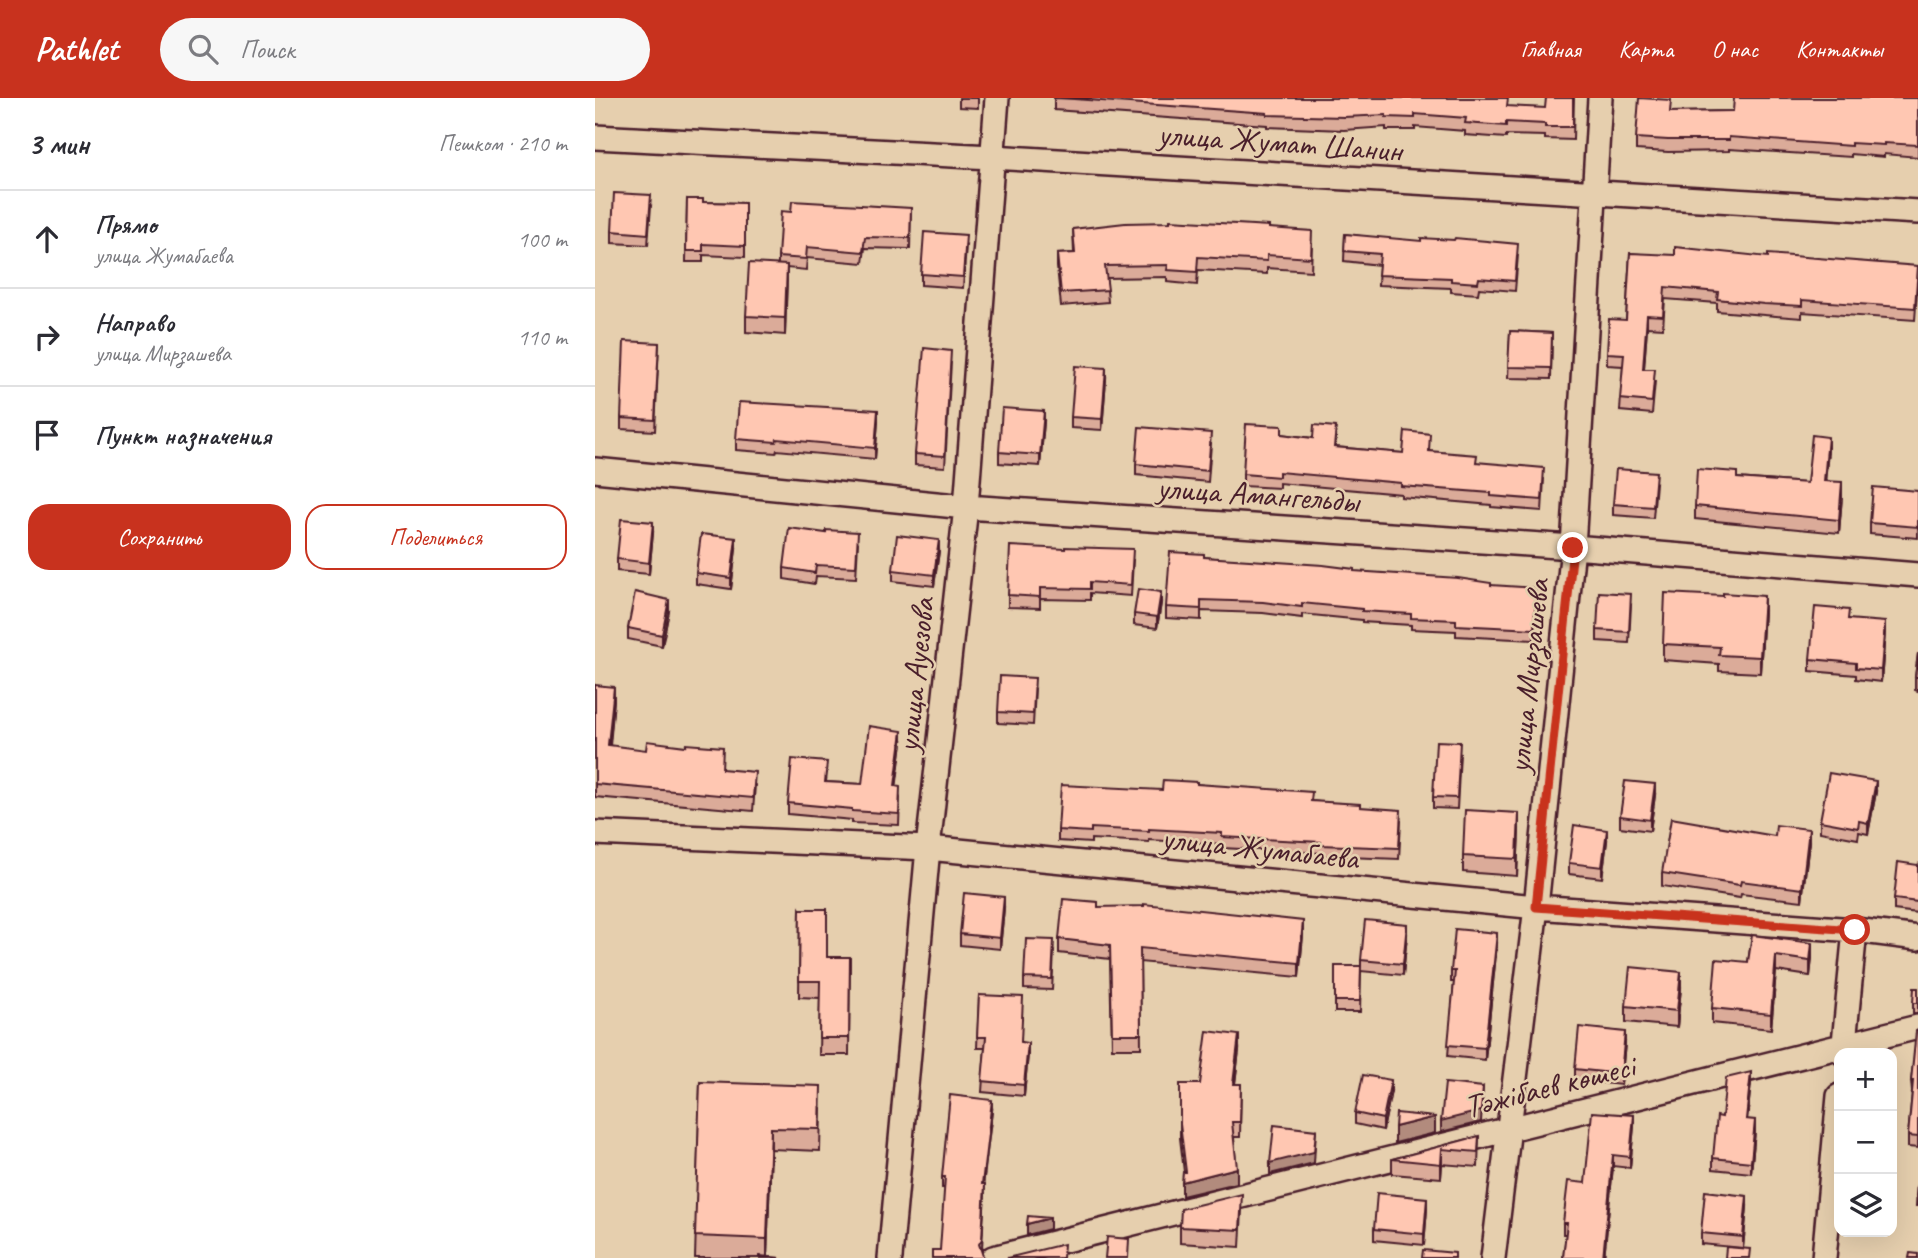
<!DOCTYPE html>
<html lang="ru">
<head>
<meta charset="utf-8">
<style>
	:root { --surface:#fff; --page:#f7f7f7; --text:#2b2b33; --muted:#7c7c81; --line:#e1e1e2; --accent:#c8321e }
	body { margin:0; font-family:Caveat,sans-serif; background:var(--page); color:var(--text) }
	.controls { position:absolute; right:21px; bottom:21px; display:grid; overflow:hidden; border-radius:14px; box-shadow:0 7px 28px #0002 }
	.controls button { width:63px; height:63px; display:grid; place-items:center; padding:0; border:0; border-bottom:2px solid var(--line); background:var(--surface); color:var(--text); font:35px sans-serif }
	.stop { position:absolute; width:21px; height:21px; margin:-16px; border:5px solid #c8321e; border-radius:50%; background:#fff }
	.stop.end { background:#c8321e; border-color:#fff; box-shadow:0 2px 7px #0008 }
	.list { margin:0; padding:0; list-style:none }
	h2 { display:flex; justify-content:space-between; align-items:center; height:91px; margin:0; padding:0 28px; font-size:30px }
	h2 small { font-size:23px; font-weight:400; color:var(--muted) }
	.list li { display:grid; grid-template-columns:46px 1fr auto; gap:21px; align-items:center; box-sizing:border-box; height:98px; padding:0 28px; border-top:2px solid var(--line) }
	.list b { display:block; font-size:26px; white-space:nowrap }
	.list p { margin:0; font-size:23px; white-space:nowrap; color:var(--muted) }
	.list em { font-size:23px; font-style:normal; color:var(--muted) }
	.actions { display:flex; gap:14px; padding:21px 28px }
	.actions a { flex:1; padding:16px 0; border:2px solid var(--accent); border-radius:21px; text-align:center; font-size:24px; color:var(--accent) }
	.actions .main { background:var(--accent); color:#fff }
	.icon { flex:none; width:38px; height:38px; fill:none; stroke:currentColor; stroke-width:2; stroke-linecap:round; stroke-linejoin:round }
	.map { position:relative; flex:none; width:1323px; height:1160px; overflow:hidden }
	header { display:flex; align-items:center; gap:42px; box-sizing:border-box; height:98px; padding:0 35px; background:var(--accent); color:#fff }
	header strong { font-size:33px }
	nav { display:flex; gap:38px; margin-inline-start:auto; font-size:24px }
	.search { width:490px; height:63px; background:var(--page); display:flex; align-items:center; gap:18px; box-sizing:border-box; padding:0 24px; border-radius:38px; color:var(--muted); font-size:26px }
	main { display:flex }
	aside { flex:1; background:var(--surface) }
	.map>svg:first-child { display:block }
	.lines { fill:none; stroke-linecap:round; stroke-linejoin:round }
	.street-casing { stroke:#4a1f2b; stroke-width:28 }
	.street { stroke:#e6cfae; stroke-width:23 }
	.wall { fill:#dbab99; stroke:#4a1f2b; stroke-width:2 }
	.shaded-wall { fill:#b28b7d; stroke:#4a1f2b; stroke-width:2 }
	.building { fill:#ffc7b2; stroke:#4a1f2b; stroke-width:2 }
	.route { stroke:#c8321e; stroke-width:9 }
	.labels { text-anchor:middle; stroke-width:5; stroke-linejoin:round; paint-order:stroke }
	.street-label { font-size:33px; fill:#4a1f2b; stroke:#e6cfae }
</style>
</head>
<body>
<header>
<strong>Pathlet</strong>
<div class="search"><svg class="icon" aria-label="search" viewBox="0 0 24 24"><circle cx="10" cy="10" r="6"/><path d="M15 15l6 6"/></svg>Поиск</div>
<nav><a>Главная</a><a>Карта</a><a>О нас</a><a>Контакты</a></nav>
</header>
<main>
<aside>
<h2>3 мин<small>Пешком · 210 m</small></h2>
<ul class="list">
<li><svg class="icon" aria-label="ahead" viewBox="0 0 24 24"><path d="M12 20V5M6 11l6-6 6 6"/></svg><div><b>Прямо</b><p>улица Жумабаева</p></div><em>100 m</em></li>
<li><svg class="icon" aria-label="right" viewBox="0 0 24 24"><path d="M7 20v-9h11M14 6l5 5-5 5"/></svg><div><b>Направо</b><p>улица Мирзашева</p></div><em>110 m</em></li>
<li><svg class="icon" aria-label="arrive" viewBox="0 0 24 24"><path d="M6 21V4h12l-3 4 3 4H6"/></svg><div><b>Пункт назначения</b></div></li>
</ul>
<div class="actions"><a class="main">Сохранить</a><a>Поделиться</a></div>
</aside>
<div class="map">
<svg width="1323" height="1160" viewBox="0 0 1323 1160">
	<rect width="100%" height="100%" fill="#e6cfae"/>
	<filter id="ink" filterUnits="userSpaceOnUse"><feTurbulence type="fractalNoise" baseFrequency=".0143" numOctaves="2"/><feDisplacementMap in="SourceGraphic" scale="14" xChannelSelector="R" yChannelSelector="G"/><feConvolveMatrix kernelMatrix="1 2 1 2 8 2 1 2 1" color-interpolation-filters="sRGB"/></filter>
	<g filter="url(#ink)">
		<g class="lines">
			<g class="street-casing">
				<path id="street" d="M0 39 397 59 1323 114
					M0 372 371 409 978 449 1323 477
					M0 735 333 750 941 809 1260 832 1323 840
					M1248 955 1260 832
					M295 1160 333 750 371 409 402 0
					M398 1160 1323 929
					M898 1160 941 809 978 449 1005 0
					M1229 1160 1244 998"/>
			</g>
			<use href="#street" class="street"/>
		</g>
		<path class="wall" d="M364 0H383V10L364 9Z
			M459 0 950 10 979 0 978 42 950 41V38L911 37V40L870 37V33L820 29V32H791V29L749 32 672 29V27L459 12Z
			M1323 0V59L1289 56V59L1256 56V59L1134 51V53L1073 54 1041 52V40L1076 14 1138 13Z
			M92 101 108 104 150 105V159L108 157V164H91Z
			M56 108 53 147 17 145V133Z
			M316 110 315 151 270 150 268 165 212 160 211 172 192 170 190 237 151 234V218L183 167V159L196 114Z
			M674 130 717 146 716 173 672 170V176L603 172 602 187 572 184V179L511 180 513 204 466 208 462 169V156L479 155 478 131Z
			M750 136 923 157 920 193 884 190 883 196 856 194V190L783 187 784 167 749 163Z
			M371 148 368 190 326 187V176Z
			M1035 155 1323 180 1320 222 1207 214V220L1169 217 1122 213V205L1070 201 1068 230 1052 229 1049 271 1060 283 1057 316 1025 313 1028 268 1012 267V255L1031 222Z
			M915 233 957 235 956 281 913 280Z
			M64 245 60 333 26 331V320Z
			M356 264 350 369 320 367V356Z
			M511 281 507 332 476 330V319Z
			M283 323 280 361 182 352 181 355 141 352V341Z
			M449 324 445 368 404 365V354Z
			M687 336 718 340H741L740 349 808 355 835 353 949 381 947 413 896 409V407L806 399V396L684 385V390L648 388V376Z
			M616 346 613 384 541 377V366Z
			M1233 352 1230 383 1247 398 1244 435 1100 421V408L1142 380 1212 385Z
			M1061 385 1058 420 1018 417V406Z
			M1323 393V440L1275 436V425Z
			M58 435 54 476 22 473V461Z
			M263 445 261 480 221 478 220 486 189 481V470Z
			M141 451 136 491 101 486V475Z
			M344 453 339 488 298 483V472Z
			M609 459 896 487 941 501 939 542 861 538V533L816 531V527L767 524V522L707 516V520L668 515 606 513V522L571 520V509Z
			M538 462 536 498 495 495V502L445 501V510L413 509V497Z
			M566 505 562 530 539 527V516Z
			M1036 507 1034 545 1002 543V532Z
			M74 513 67 548 33 541V530Z
			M1169 514 1165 575 1124 573V566L1068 562V546Z
			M1254 521 1290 535 1286 584 1261 581V577L1215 573V561Z
			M1323 555V593L1320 592V579Z
			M0 587 19 602 15 648 127 671 160 687 158 713 0 699Z
			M440 591 438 627 403 625V614Z
			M307 644 301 688 305 700 304 727 257 725V722L193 716V705L232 675 231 684 267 686Z
			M865 655 862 711 838 710V699Z
			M602 686 717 703 765 709 806 723 804 761 726 758V755L627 750V746L554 742V744L496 741V745L463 743V732L567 692Z
			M1281 694 1273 736 1264 734 1263 741 1225 734V723Z
			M1060 697 1055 733 1025 729V718Z
			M924 732 922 778 868 774V758Z
			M1012 743 1007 780 974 776V765Z
			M1214 744 1207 803 1146 796 1145 800 1067 788V775Z
			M1323 767V815L1299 812V801Z
			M503 809 708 837 704 879 545 864 546 950H517L515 861 464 855V841Z
			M409 810 405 851 365 847V836Z
			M205 811 232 859H255L254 957H224L225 900 204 899Z
			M812 837 808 877 766 873 765 914H740V868H766V862Z
			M1157 837 1217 860 1215 878 1181 873 1176 931 1117 925V910L1153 864Z
			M902 846 890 962 853 958 859 884H856V873Z
			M459 853 457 892 429 891V880Z
			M1086 890 1082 929 1031 924V908Z
			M1323 890V916H1318V905Z
			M384 897 427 945 433 956 429 998 387 994 390 950H382Z
			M1323 932V1050L1313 1049V1038L1317 994 1316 983Z
			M1030 945 1026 987 980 982V971Z
			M644 952 640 986H646L645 1039H639L642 1085 587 1098 589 1074 585 1040V986H605Z
			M105 984 226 1010 225 1053 176 1051 172 1159 185 1160H100Z
			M1156 985 1152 1021 1160 1033 1156 1075 1118 1071V1060L1127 1019Z
			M796 993 788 1032 760 1026V1015Z
			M397 1013 388 1086 390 1097 386 1153 349 1090H347V1079Z
			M1039 1028 1035 1070 1018 1068 1009 1160H968L971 1136H968V1125L990 1085Z
			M884 1038 883 1069 847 1066 846 1080 797 1076V1061Z
			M1323 1074V1108H1321Z
			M1152 1109 1148 1150 1106 1146V1135Z
			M832 1111 829 1147 779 1142V1131Z
			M647 1112 645 1149 585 1145V1129Z"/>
		<path class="shaded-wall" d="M192 167V183L190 237V220Z
			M1052 217V229L1048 283V271Z
			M511 270V281L507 332V321Z
			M283 312V323L280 361V350Z
			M449 313V324L445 368V357Z
			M1233 339V352L1229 396V383Z
			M1247 384V398L1244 435V422Z
			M58 424V435L54 476V465Z
			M141 440V451L136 491V480Z
			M344 442V453L339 488V477Z
			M566 494V505L562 530V519Z
			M1169 498V514L1165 575V559Z
			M74 502V513L67 548V537Z
			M1290 524V535L1286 584V572Z
			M19 589V602L13 660V647Z
			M307 633V644L300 699V688Z
			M1281 683V694L1273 736V725Z
			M1060 686V697L1055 733V722Z
			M924 715V732L922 778V761Z
			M1214 731V744L1207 803V791Z
			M1012 732V743L1007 780V769Z
			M409 799V810L405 851V840Z
			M708 823V837L704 879V865Z
			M812 826V837L808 877V866Z
			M902 835V846L890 962V950Z
			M1217 845V860L1215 878V863Z
			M1181 858V873L1176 931V916Z
			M1086 874V890L1082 929V913Z
			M1030 934V945L1026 987V976Z
			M644 937V952L638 1001V986Z
			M433 945V956L429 998V987Z
			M1156 974V985L1151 1032V1021Z
			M796 982V993L788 1032V1021Z
			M888 989 886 1024 846 1034V1023Z
			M397 1002V1013L387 1097V1086Z
			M1039 1017V1028L1035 1070V1059Z
			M840 1019V1035L800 1045V1029Z
			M1160 1022V1033L1156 1075V1064Z
			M176 1030V1051L172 1160V1141Z
			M721 1032 719 1065 675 1076V1065Z
			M847 1051V1066L846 1080V1066Z
			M1018 1057V1068L1009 1160H1008Z
			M642 1070V1085L587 1098V1084Z
			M390 1086 387 1152 384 1157V1146Z
			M1152 1098V1109L1148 1150V1139Z
			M832 1100V1111L829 1147V1136Z
			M455 1120V1131L432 1137V1126Z"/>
		<path class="building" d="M465 0H913L912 8 950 10 951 0H978V29H950V26L911 24V28L870 25 871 20 820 16V20L791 19V17L749 19 672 17V15Z
			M1044 0 1076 2 1075 14 1138 13 1139 0H1323V47L1289 45V47L1256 45V48L1134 39V42H1073L1041 40Z
			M19 95 56 97 53 136 17 133Z
			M92 101H108V104L150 105V148L108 146V153H91Z
			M197 103 316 110 315 140 270 139 268 154 212 149 211 161 183 159 186 113 196 114Z
			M575 122 674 128V130L717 133 716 160 672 157V163L603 159 602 174 572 172 573 167 510 168 513 192 466 195 462 156 480 155 478 131 530 125 575 124Z
			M329 134 371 137 368 179 326 176Z
			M750 136 826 143V140L859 142 860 140 923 146 920 183 884 180 883 185 856 183V180L783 177 785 156 749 153Z
			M1080 149 1173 159V156L1323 168 1320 210 1207 202V208L1169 206 1122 201 1123 194 1070 189 1068 218 1052 217 1048 271H1060L1057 304 1025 301 1029 256 1012 255 1014 221 1031 222 1035 155 1080 157Z
			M154 165 192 167 190 220 151 218Z
			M915 233 957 235 956 270 913 269Z
			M29 243 64 245 60 322 26 320Z
			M329 250 356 253 350 358 320 356Z
			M480 268 511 270 507 321 476 319Z
			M144 304 283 312 280 350 182 341 181 344 141 341Z
			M407 310 449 313 445 357 404 354Z
			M651 326 687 328V336L718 340 719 327 741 329 739 349 808 355 810 333 835 336 834 353 882 357 881 364 949 370 947 402 896 398V395L806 388V385L684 374V379L648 376Z
			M544 329 616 335 613 373 541 366Z
			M1217 337 1233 339 1229 383 1247 384 1244 422 1100 408 1102 371 1142 374V380L1212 385Z
			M1021 371 1061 374 1058 409 1018 406Z
			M1278 389 1323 393V429L1275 425Z
			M26 421 58 424 54 465 22 461Z
			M194 430 231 435V432L263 434 261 469 221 467 220 475 189 470Z
			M106 436 141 440 136 480 101 475Z
			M302 437 344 442 339 477 298 472Z
			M415 448 470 451V449L538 451 536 487 495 484V491L445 490V499L413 497Z
			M575 454 609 456V459L728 467 759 471V473L863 480 896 485V487L941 490 939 531 861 527V522L816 520V516L767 513V511L707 505V509L668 504 606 502V511L571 509Z
			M543 491 566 494 562 519 539 516Z
			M40 494 74 502 67 537 33 530Z
			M1004 494 1036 496 1034 534 1002 532Z
			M1070 495 1128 498V495L1169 498 1165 559 1124 557 1125 549 1068 546Z
			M1220 509 1254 512 1253 521 1290 524 1286 572 1261 570V565L1215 561Z
			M1323 555V579H1320Z
			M405 578 440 580 438 616 403 614Z
			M0 587 19 589 13 647 51 652 52 643 91 648V646L128 649 127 671 160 674 158 700 0 686Z
			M274 628 307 633 300 688 305 689 304 716 257 713V711L193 705 197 661 232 664 230 684 267 686Z
			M841 643 865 644 862 700 838 699Z
			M1234 675 1281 683 1273 725 1264 723 1263 730 1225 723Z
			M568 682 602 684V686L717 694 716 703 765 706V709L806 712 804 750 726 747V744L627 739V735L554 731V733L496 730V734L463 732 466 687 567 692Z
			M1030 683 1060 686 1055 722 1025 718Z
			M870 712 924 715 922 761 868 758Z
			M1076 720 1180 738 1181 727 1214 731 1207 791 1146 783 1145 787 1067 775Z
			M979 727 1012 732 1007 769 974 765Z
			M1303 764 1323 767V804L1299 801Z
			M369 795 409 799 405 840 365 836Z
			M468 801 503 804V809L549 808V806L708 823 704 865 545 850 546 936H517L515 847 464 841Z
			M205 811H232V859H255L254 940H224L225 883H204Z
			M770 822 812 826 808 866 766 862Z
			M860 831 902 835 890 950 853 947 860 873H856Z
			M1157 837 1217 845 1215 863 1181 858 1176 916 1117 910 1121 861 1153 864Z
			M431 841 459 842 457 881 429 880Z
			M740 868H766L765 903H740Z
			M1035 869 1086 874 1082 913 1031 908Z
			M1319 890H1323V905H1318Z
			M384 897 428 899 426 944 433 945 429 987 387 983 391 939H382Z
			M984 929 1030 934 1026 976 980 971Z
			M1323 932V1039L1313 1038 1318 983H1316L1321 933Z
			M612 933 644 937 638 986H646L645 1024H637L642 1070 587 1084 588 1074H591L585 1025V986H605Z
			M1156 974 1151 1021 1160 1022 1156 1064 1118 1060 1122 1018 1127 1019 1131 980Z
			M768 977 796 982 788 1021 760 1015Z
			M105 984 226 988 225 1031 176 1030 172 1141 100 1138Z
			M850 985 888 989 886 1013 846 1023Z
			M355 997 397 1002 387 1086H390L387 1141 384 1146 388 1158 390 1160H337V1152H345L350 1079H347Z
			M997 1014 1039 1017 1035 1059 1018 1057 1008 1160H968L972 1125H968L973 1083 990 1085Z
			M801 1015 840 1019 800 1029Z
			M679 1027 721 1032 719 1054 675 1065Z
			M884 1038 883 1054 847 1051 846 1066 797 1061Z
			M1323 1074V1097H1321Z
			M1110 1093 1152 1098 1148 1139 1106 1135Z
			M782 1095 832 1100 829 1136 779 1131Z
			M647 1096 645 1132 585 1129 586 1111Z
			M433 1118 455 1120 432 1126Z
			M512 1139 534 1141 533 1160H510Z
			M469 1146 468 1160H412Z
			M1131 1149 1155 1151 1154 1160H1130Z
			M828 1152 860 1155V1160H827Z
			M1315 1155 1323 1156V1160H1314Z
			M165 1158 185 1160H165Z"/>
	</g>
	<g class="lines" filter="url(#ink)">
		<path class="route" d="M978 450 941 809 1260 832"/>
	</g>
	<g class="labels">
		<g class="street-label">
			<text transform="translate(685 43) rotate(4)" y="12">улица Жумат Шанин</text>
			<text transform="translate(663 395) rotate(4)" y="12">улица Амангельды</text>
			<text transform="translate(319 577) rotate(-84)" y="12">улица Ауезова</text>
			<text transform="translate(932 578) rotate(-84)" y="12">улица Мирзашева</text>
			<text transform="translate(665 749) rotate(6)" y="12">улица Жумабаева</text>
			<text transform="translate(954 987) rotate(-14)" y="12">Тәжібаев көшесі</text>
		</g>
	</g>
</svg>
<div class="controls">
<button>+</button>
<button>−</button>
<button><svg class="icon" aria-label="layers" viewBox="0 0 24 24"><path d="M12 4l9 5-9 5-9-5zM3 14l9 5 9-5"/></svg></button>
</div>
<div class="stop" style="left:1260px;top:832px"></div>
<div class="stop end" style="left:978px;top:450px"></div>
</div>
</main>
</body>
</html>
